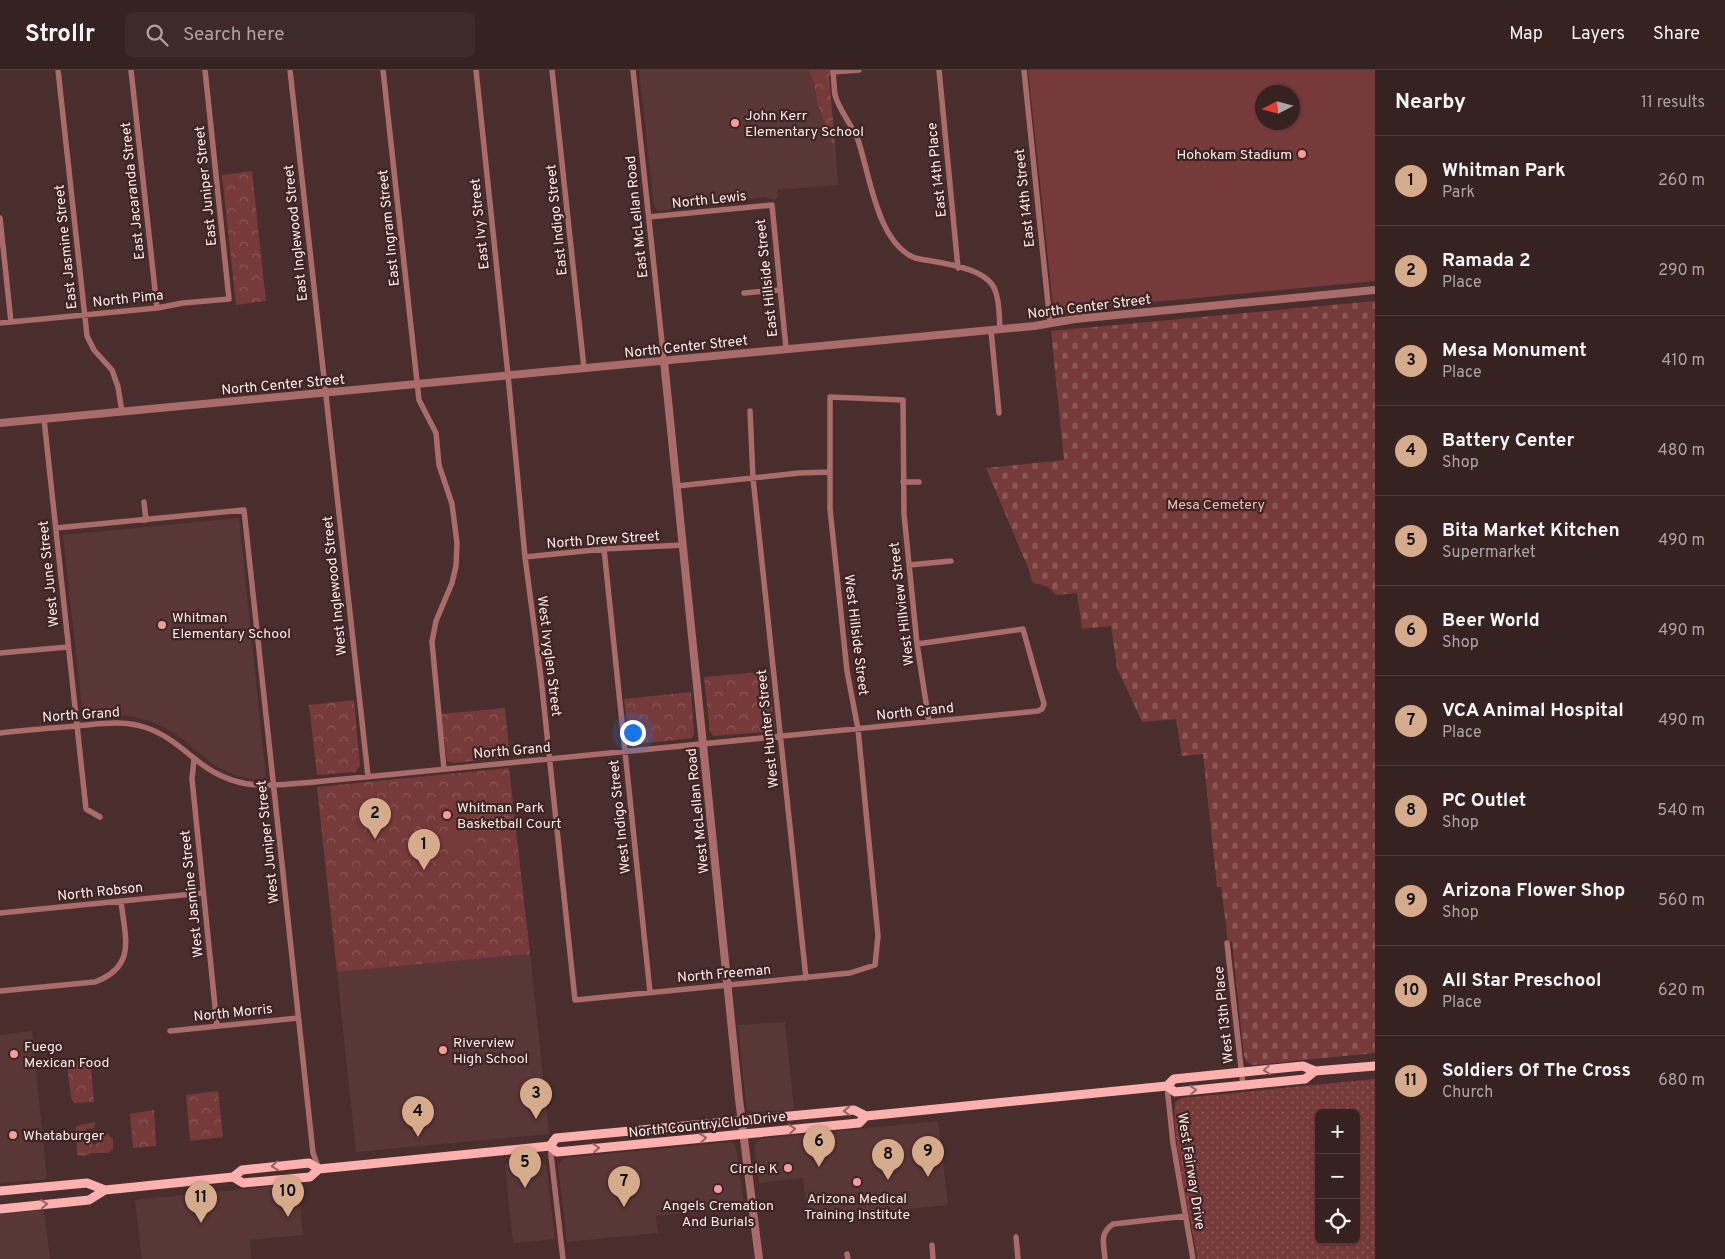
<!DOCTYPE html>
<html lang="en">
<head>
<meta charset="utf-8">
<style>
	:root { --surface:#372222; --page:#3e2a2a; --text:#f1f3f6; --muted:#aaa4a5; --line:#513f40; --accent:#d6ab8b }
	body { margin:0; font-family:Overpass,sans-serif; background:var(--page); color:var(--text) }
	.controls { position:absolute; right:15px; bottom:15px; display:grid; overflow:hidden; border-radius:8px; box-shadow:0 1px 4px #0004 }
	.controls button { width:45px; height:45px; display:grid; place-items:center; padding:0; border:0; border-bottom:1px solid var(--line); background:var(--surface); color:var(--text); font:25px sans-serif }
	.compass { position:absolute; left:1255px; top:15px; width:45px; height:45px; border-radius:50%; background:var(--surface); box-shadow:0 1px 4px #0004; rotate:264deg }
	.you { position:absolute; left:632px; top:662px; width:18px; height:18px; margin:-12px; border:4px solid #fff; border-radius:50%; background:#1a73e8; box-shadow:0 0 0 8px #1a73e833 }
	.badge { display:grid; place-items:center; width:32px; height:32px; border-radius:50%; background:var(--accent); color:#111; font-size:16px; font-weight:700 }
	.pin { position:absolute; translate:-50% -41px; filter:drop-shadow(0 1px 2px #0008) }
	.pin::after { content:''; position:absolute; top:26px; width:18px; height:15px; background:inherit; clip-path:polygon(0 0,100% 0,50% 100%) }
	.list { margin:0; padding:0; list-style:none }
	h2 { display:flex; justify-content:space-between; align-items:center; height:65px; margin:0; padding:0 20px; font-size:21px }
	h2 small { font-size:16px; font-weight:400; color:var(--muted) }
	.list li { display:grid; grid-template-columns:32px 1fr auto; gap:15px; align-items:center; box-sizing:border-box; height:90px; padding:0 20px; border-top:1px solid var(--line) }
	.list b { display:block; font-size:19px; white-space:nowrap }
	.list p { margin:0; font-size:16px; white-space:nowrap; color:var(--muted) }
	.list em { font-size:16px; font-style:normal; color:var(--muted) }
	.icon { flex:none; width:28px; height:28px; fill:none; stroke:currentColor; stroke-width:2; stroke-linecap:round; stroke-linejoin:round }
	.map { position:relative; flex:none; width:1375px; height:1189px; overflow:hidden }
	header { display:flex; align-items:center; gap:30px; box-sizing:border-box; height:70px; padding:0 25px; background:var(--surface); border-bottom:1px solid var(--line) }
	header strong { font-size:24px }
	nav { display:flex; gap:28px; margin-inline-start:auto; font-size:18px }
	.search { width:350px; height:45px; background:var(--page); display:flex; align-items:center; gap:12px; box-sizing:border-box; padding:0 18px; border-radius:8px; color:var(--muted); font-size:19px }
	main { display:flex }
	aside { flex:1; background:var(--surface) }
	.map>svg:first-child { display:block }
	.built { fill:#593737 }
	.grass { fill:url(#grass-dots); fill-rule:evenodd }
	.cemetery { fill:url(#cemetery-stones) }
	.park { fill:url(#park-crowns) }
	.garden { fill:#773a3b; fill-rule:evenodd }
	.lines { fill:none; stroke-linecap:round; stroke-linejoin:round }
	.minor { stroke:#aa6b6b; stroke-width:5.5 }
	.tertiary { stroke:#aa6b6b; stroke-width:8 }
	.primary { stroke:#fdb0ae; stroke-width:9 }
	.oneway { stroke:#946362 }
	.poi-dot { fill:#f59b9a; stroke:#3e2423; stroke-width:2 }
	.labels { text-anchor:middle; stroke-width:4.5; stroke-linejoin:round; paint-order:stroke }
	.poi-label { font-size:14px; fill:#fceae9; stroke:#3e2423; text-anchor:start }
	.street-label { font-size:14px; fill:#fceae9; stroke:#3e2423 }
	.park-label { font-size:14px; fill:#f2bfbd; stroke:#3e2423 }
</style>
</head>
<body>
<header>
<strong>Strollr</strong>
<div class="search"><svg class="icon" aria-label="search" viewBox="0 0 24 24"><circle cx="10" cy="10" r="6"/><path d="M15 15l6 6"/></svg>Search here</div>
<nav><a>Map</a><a>Layers</a><a>Share</a></nav>
</header>
<main>
<div class="map">
<svg width="1375" height="1189" viewBox="0 0 1375 1189">
	<defs>
		<pattern id="grass-dots" width="8" height="8" patternUnits="userSpaceOnUse" patternTransform="scale(1.25)"><rect width="8" height="8" fill="#773a3b"/><path d="M2 2h.1M6 6h.1" fill="none" stroke="#8b5757" stroke-width="1.8" stroke-linecap="round"/></pattern>
		<pattern id="cemetery-stones" width="16" height="16" patternUnits="userSpaceOnUse" patternTransform="scale(1.25)"><rect width="16" height="16" fill="#773a3b"/><path d="M2 7V4a2 2 0 0 1 4 0v3zM10 15v-3a2 2 0 0 1 4 0v3z" fill="#8b5757"/></pattern>
		<pattern id="park-crowns" width="20" height="18" patternUnits="userSpaceOnUse" patternTransform="scale(1.25)"><rect width="20" height="18" fill="#773a3b"/><path d="M2 6a3 3 0 1 1 6 0M12 15a3 3 0 1 1 6 0" fill="none" stroke="#8b5757"/></pattern>
	</defs>
	<rect width="100%" height="100%" fill="#492e2d"/>
	<path class="built" d="M639 0H808L814 13 817 32 832 73H835L838 115 777 120 778 127 774 130 764 127 657 141 654 135Z
		M239 448 266 709H253L235 705 214 695 180 667 162 656 146 650 130 646 111 645 83 648 63 465Z
		M530 884 549 1064 356 1082 337 902Z
		M785 952 794 1040 752 1042 747 1039 746 1034 738 955Z
		M32 961 47 1109 0 1113V965Z
		M938 1051 948 1135 808 1149 803 1108 759 1113 754 1076 760 1069Z
		M731 1072 734 1074 737 1082 744 1137 656 1146 658 1163 567 1172 558 1095 564 1088Z
		M538 1091H541L546 1096 555 1169 513 1173 505 1094Z
		M298 1114 303 1165 250 1170 251 1189H142L135 1130Z
		M44 1140 50 1189H0V1144Z"/>
	<path class="grass" d="M1375 1009V1189H1198C1193 1162 1168 1050 1176 1031L1182 1028ZM1319 1043H1356V1170H1319Z"/>
	<path class="cemetery" d="M1375 231V983L1253 995 1247 992 1244 986 1232 872 1228 871 1221 817H1217L1203 684 1182 686 1176 649 1142 652 1117 598 1111 556 1082 559 1077 523 1056 525 1048 517 1032 512 1029 500 986 398 1064 390 1051 261Z"/>
	<path class="park" d="M808 0H834L829 6 835 73H832L817 32 814 13Z
		M252 101 266 231 236 235 222 105Z
		M768 601 775 661 713 666 710 662 704 607Z
		M691 622 694 664 692 668 630 675 624 629Z
		M354 630 360 696 355 702 317 705 309 635Z
		M505 638 510 687 453 693 447 691 441 644Z
		M509 698 530 884 337 902 317 717Z
		M90 989 94 1032 74 1033 71 1027 67 994 70 992Z
		M218 1021 223 1067 190 1071 186 1025Z
		M154 1040 156 1076 133 1078 130 1044Z
		M96 1052 94 1058 86 1059 82 1067 95 1075 103 1068 100 1065 102 1063 108 1064 113 1070V1079L108 1083H92L85 1086 77 1085 76 1056Z"/>
	<path class="garden" d="M1028 0H1375V211L1059 241 1055 240 1053 236ZM1292 22V52H1262V22Z
		M459 736 460 751 436 754 434 739Z
		M460 759 462 773 439 776 437 762Z"/>
	<g class="lines">
		<path class="minor" d="M58 0 87 266 94 280 112 300 118 317 122 342
			M131 0 157 238
			M290 0 368 706
			M383 0 419 330 436 363 439 395 452 434 457 473 456 496 452 513 436 551 432 572 444 699
			M476 0 508 305 525 487 541 608 575 930 850 903 875 895 878 866 858 659 847 601 830 439V327L903 330 904 444 917 574 929 652
			M552 0 584 298
			M633 0 664 291
			M859 0 833 2C834 10 834 18 835 25 839 40 852 55 858 70 870 105 877 173 915 188 937 193 986 196 995 220 1000 232 999 246 1000 259
			M939 0 958 198
			M1024 0 1050 253
			M649 147 772 135 786 278
			M0 148 11 252
			M744 223 780 220
			M0 253 157 238 183 233 229 229 205 0
			M991 260 999 343
			M750 341 753 408 806 908
			M44 349 86 739 100 747
			M903 412H919
			M677 416 799 403 830 402
			M144 432 146 450
			M56 458 244 440 313 1083 319 1099
			M604 479 650 922
			M525 487 604 479 683 475
			M909 495 951 491
			M0 583 68 577
			M0 663C25 660 51 658 76 656 99 654 122 650 144 657 164 663 179 676 195 689 235 722 265 716 314 712L1038 641 1042 639 1044 634 1023 559 917 574
			M194 689 192 709 217 956
			M0 843 203 823
			M1227 873 1243 1015
			M0 921 95 912C137 896 125 868 121 831
			M170 961 298 948
			M1167 1016 1173 1073 1193 1189
			M550 1076 563 1189
			M1016 1167 1018 1189
			M932 1175 933 1189
			M847 1184 848 1189
			M1105 1189C1104 1173 1099 1164 1113 1154L1186 1146"/>
		<path class="tertiary" d="M664 291 739 1029 759 1189
			M0 353 1034 256 1075 249 1375 220"/>
		<path class="primary" d="M1167 1016 1174 1009 1303 996 1315 1001
			M550 1076 557 1082 859 1053 866 1046
			M233 1107 243 1113 310 1107 319 1099 550 1076 556 1068 854 1040 866 1046 1167 1016 1175 1022 1305 1009 1315 1001 1375 996
			M0 1121 87 1113 105 1120 233 1107 242 1100 309 1093 319 1099
			M0 1139 89 1130 105 1120"/>
	</g>
	<defs><path id="oneway-chevron" d="M-2-3.5L2.5 0L-2 3.5" fill="none" stroke-width="1.6" stroke-linecap="round" stroke-linejoin="round" transform="scale(1.25)"/></defs>
	<g class="oneway">
		<use href="#oneway-chevron" transform="translate(1267 1000) rotate(174)"/>
		<use href="#oneway-chevron" transform="translate(1193 1020) rotate(-5)"/>
		<use href="#oneway-chevron" transform="translate(847 1041) rotate(178)"/>
		<use href="#oneway-chevron" transform="translate(792 1059) rotate(-6)"/>
		<use href="#oneway-chevron" transform="translate(703 1068) rotate(-6)"/>
		<use href="#oneway-chevron" transform="translate(596 1078) rotate(-5)"/>
		<use href="#oneway-chevron" transform="translate(275 1096) rotate(174)"/>
		<use href="#oneway-chevron" transform="translate(44 1134) rotate(-5)"/>
	</g>
	<g class="poi-dot">
		<circle cx="735" cy="53" r="5"/>
		<circle cx="1302" cy="84" r="5"/>
		<circle cx="162" cy="555" r="5"/>
		<circle cx="447" cy="745" r="5"/>
		<circle cx="443" cy="980" r="5"/>
		<circle cx="14" cy="984" r="5"/>
		<circle cx="13" cy="1065" r="5"/>
		<circle cx="788" cy="1098" r="5"/>
		<circle cx="857" cy="1112" r="5"/>
		<circle cx="718" cy="1119" r="5"/>
	</g>
	<g class="labels">
		<g class="poi-label">
			<text x="745" y="50">John Kerr<tspan x="745" dy="16">Elementary School</tspan></text>
			<text x="1292" y="89" text-anchor="end">Hohokam Stadium</text>
			<text x="172" y="552">Whitman<tspan x="172" dy="16">Elementary School</tspan></text>
			<text x="457" y="742">Whitman Park<tspan x="457" dy="16">Basketball Court</tspan></text>
			<text x="453" y="977">Riverview<tspan x="453" dy="16">High School</tspan></text>
			<text x="24" y="981">Fuego<tspan x="24" dy="16">Mexican Food</tspan></text>
			<text x="23" y="1070">Whataburger</text>
			<text x="778" y="1103" text-anchor="end">Circle K</text>
			<text x="857" y="1133" text-anchor="middle">Arizona Medical<tspan x="857" dy="16">Training Institute</tspan></text>
			<text x="718" y="1140" text-anchor="middle">Angels Cremation<tspan x="718" dy="16">And Burials</tspan></text>
		</g>
		<g class="street-label">
			<text transform="translate(936 100) rotate(-96)" y="5">East 14th Place</text>
			<text transform="translate(205 116) rotate(-96)" y="5">East Juniper Street</text>
			<text transform="translate(132 121) rotate(-96)" y="5">East Jacaranda Street</text>
			<text transform="translate(1024 128) rotate(-96)" y="5">East 14th Street</text>
			<text transform="translate(709 129) rotate(-6)" y="5">North Lewis</text>
			<text transform="translate(636 147) rotate(-96)" y="5">East McLellan Road</text>
			<text transform="translate(556 150) rotate(-96)" y="5">East Indigo Street</text>
			<text transform="translate(479 154) rotate(-96)" y="5">East Ivy Street</text>
			<text transform="translate(388 158) rotate(-96)" y="5">East Ingram Street</text>
			<text transform="translate(295 163) rotate(-96)" y="5">East Inglewood Street</text>
			<text transform="translate(65 177) rotate(-96)" y="5">East Jasmine Street</text>
			<text transform="translate(766 208) rotate(-96)" y="5">East Hillside Street</text>
			<text transform="translate(128 228) rotate(-6)" y="5">North Pima</text>
			<text transform="translate(1089 236) rotate(-7)" y="5">North Center Street</text>
			<text transform="translate(686 276) rotate(-6)" y="5">North Center Street</text>
			<text transform="translate(283 314) rotate(-5)" y="5">North Center Street</text>
			<text transform="translate(603 469) rotate(-4)" y="5">North Drew Street</text>
			<text transform="translate(48 504) rotate(-96)" y="5">West June Street</text>
			<text transform="translate(334 516) rotate(-96)" y="5">West Inglewood Street</text>
			<text transform="translate(901 534) rotate(-97)" y="5">West Hillview Street</text>
			<text transform="translate(857 565) rotate(83)" y="5">West Hillside Street</text>
			<text transform="translate(550 586) rotate(83)" y="5">West Ivyglen Street</text>
			<text transform="translate(915 641) rotate(-6)" y="5">North Grand</text>
			<text transform="translate(81 644) rotate(-4)" y="5">North Grand</text>
			<text transform="translate(767 659) rotate(-96)" y="5">West Hunter Street</text>
			<text transform="translate(512 680) rotate(-5)" y="5">North Grand</text>
			<text transform="translate(697 741) rotate(-96)" y="5">West McLellan Road</text>
			<text transform="translate(619 747) rotate(-96)" y="5">West Indigo Street</text>
			<text transform="translate(267 772) rotate(-96)" y="5">West Juniper Street</text>
			<text transform="translate(100 821) rotate(-6)" y="5">North Robson</text>
			<text transform="translate(191 824) rotate(-96)" y="5">West Jasmine Street</text>
			<text transform="translate(724 903) rotate(-5)" y="5">North Freeman</text>
			<text transform="translate(233 942) rotate(-6)" y="5">North Morris</text>
			<text transform="translate(1223 945) rotate(-96)" y="5">West 13th Place</text>
			<text transform="translate(707 1054) rotate(-6)" y="5">North Country Club Drive</text>
			<text transform="translate(1192 1101) rotate(81)" y="5">West Fairway Drive</text>
		</g>
		<g class="park-label">
			<text x="1216" y="439">Mesa Cemetery</text>
		</g>
	</g>
</svg>
<div class="controls">
<button>+</button>
<button>−</button>
<button><svg class="icon" aria-label="locate" viewBox="0 0 24 24"><circle cx="12" cy="12" r="6"/><path d="M12 2v4M12 18v4M2 12h4M18 12h4"/></svg></button>
</div>
<svg class="compass" viewBox="-18 -18 36 36"><path d="M0-13l5 13h-10z" fill="#e53935"/><path d="M0 13l5-13h-10z" fill="#aaa4a5"/></svg>
<div class="you"></div>
<div class="pin badge" style="left:424px;top:800px">1</div>
<div class="pin badge" style="left:375px;top:769px">2</div>
<div class="pin badge" style="left:536px;top:1049px">3</div>
<div class="pin badge" style="left:418px;top:1067px">4</div>
<div class="pin badge" style="left:525px;top:1118px">5</div>
<div class="pin badge" style="left:819px;top:1097px">6</div>
<div class="pin badge" style="left:624px;top:1137px">7</div>
<div class="pin badge" style="left:888px;top:1110px">8</div>
<div class="pin badge" style="left:928px;top:1107px">9</div>
<div class="pin badge" style="left:288px;top:1147px">10</div>
<div class="pin badge" style="left:201px;top:1153px">11</div>
</div>
<aside>
<h2>Nearby<small>11 results</small></h2>
<ul class="list">
<li><span class="badge">1</span><div><b>Whitman Park</b><p>Park</p></div><em>260 m</em></li>
<li><span class="badge">2</span><div><b>Ramada 2</b><p>Place</p></div><em>290 m</em></li>
<li><span class="badge">3</span><div><b>Mesa Monument</b><p>Place</p></div><em>410 m</em></li>
<li><span class="badge">4</span><div><b>Battery Center</b><p>Shop</p></div><em>480 m</em></li>
<li><span class="badge">5</span><div><b>Bita Market Kitchen</b><p>Supermarket</p></div><em>490 m</em></li>
<li><span class="badge">6</span><div><b>Beer World</b><p>Shop</p></div><em>490 m</em></li>
<li><span class="badge">7</span><div><b>VCA Animal Hospital</b><p>Place</p></div><em>490 m</em></li>
<li><span class="badge">8</span><div><b>PC Outlet</b><p>Shop</p></div><em>540 m</em></li>
<li><span class="badge">9</span><div><b>Arizona Flower Shop</b><p>Shop</p></div><em>560 m</em></li>
<li><span class="badge">10</span><div><b>All Star Preschool</b><p>Place</p></div><em>620 m</em></li>
<li><span class="badge">11</span><div><b>Soldiers Of The Cross</b><p>Church</p></div><em>680 m</em></li>
</ul>
</aside>
</main>
</body>
</html>
